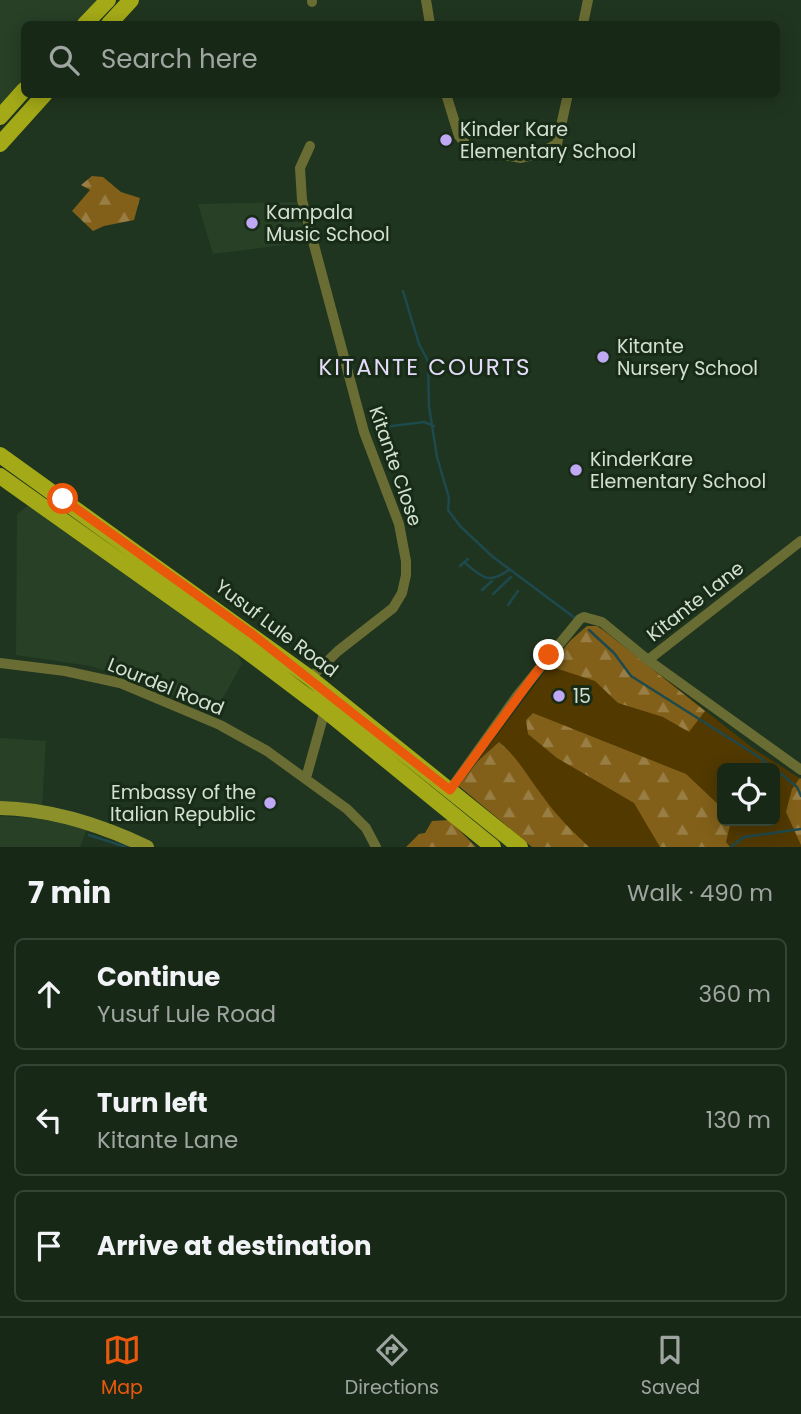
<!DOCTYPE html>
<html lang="en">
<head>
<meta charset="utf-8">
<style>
	:root { --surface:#182817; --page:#253424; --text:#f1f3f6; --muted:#9fa6a1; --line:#364436; --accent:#ea580c }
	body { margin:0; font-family:Poppins,sans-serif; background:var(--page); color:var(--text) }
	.controls { position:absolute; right:21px; bottom:21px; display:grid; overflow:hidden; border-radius:10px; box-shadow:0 4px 18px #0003 }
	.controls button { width:63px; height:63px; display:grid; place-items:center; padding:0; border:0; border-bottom:2px solid var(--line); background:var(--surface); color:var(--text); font:35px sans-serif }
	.stop { position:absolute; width:21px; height:21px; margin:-16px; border:5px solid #ea580c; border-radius:50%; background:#fff }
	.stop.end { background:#ea580c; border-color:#fff; box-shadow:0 2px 7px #0008 }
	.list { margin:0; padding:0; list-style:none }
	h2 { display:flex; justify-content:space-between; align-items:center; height:91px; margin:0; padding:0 28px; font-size:30px }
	h2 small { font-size:23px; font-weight:400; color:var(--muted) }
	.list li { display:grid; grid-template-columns:46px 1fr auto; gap:21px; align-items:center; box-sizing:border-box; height:112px; margin:0 14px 14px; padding:0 14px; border:2px solid var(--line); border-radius:10px }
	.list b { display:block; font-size:26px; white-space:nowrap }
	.list p { margin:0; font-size:23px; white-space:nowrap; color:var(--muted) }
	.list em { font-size:23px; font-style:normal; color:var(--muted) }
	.icon { flex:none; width:38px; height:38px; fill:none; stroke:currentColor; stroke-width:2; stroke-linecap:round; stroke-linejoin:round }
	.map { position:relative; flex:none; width:801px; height:847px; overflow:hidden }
	.search { position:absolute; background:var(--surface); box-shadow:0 4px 18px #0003; left:21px; right:21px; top:21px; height:77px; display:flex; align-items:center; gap:18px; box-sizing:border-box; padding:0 24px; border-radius:10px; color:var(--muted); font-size:26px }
	.sheet { height:469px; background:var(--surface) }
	nav { display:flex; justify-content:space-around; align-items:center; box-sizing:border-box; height:98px; border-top:2px solid var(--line); background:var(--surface); font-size:19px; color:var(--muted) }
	nav a { display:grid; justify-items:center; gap:4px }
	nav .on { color:var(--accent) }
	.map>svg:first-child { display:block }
	.built { fill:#274026 }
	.grass { fill:#513900; fill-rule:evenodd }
	.forest { fill:url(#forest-firs) }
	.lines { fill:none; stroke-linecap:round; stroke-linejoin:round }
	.stream { stroke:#1e494d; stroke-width:2.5 }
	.street { stroke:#6a6d33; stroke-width:10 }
	.secondary { stroke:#8b902b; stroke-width:14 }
	.primary { stroke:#a4aa17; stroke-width:16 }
	.route { stroke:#ea580c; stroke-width:9 }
	.poi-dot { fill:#bfa9f4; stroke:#172b16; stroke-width:2.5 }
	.labels { text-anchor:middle; stroke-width:6; stroke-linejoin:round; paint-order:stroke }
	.poi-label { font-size:19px; fill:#d3e0d2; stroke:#172b16; text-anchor:start }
	.street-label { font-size:19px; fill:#d3e0d2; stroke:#172b16 }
	.quarter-label { font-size:23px; letter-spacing:2px; fill:#e3dbf8; stroke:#172b16 }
</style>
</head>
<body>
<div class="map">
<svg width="801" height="847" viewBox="0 0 801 847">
	<defs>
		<pattern id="forest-firs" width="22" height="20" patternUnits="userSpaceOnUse" patternTransform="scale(1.75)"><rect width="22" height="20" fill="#826019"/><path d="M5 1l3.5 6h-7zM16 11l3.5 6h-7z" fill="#987e44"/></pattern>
	</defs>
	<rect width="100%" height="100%" fill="#20351f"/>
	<path class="built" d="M0 0H105L82 24H24V85L0 112Z
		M297 202 306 242 213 254 198 204Z
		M29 505 237 653 242 664 215 712 143 683 90 666 16 655 17 514Z
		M0 738 46 741 42 806 0 802Z
		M0 816 34 818 87 828 80 847H0Z"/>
	<path class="grass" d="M587 626H597L603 630 754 749 801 779V847H532L459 786 549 666 571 640ZM722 768H775V821H722Z"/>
	<path class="forest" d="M92 176 103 177 121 192 140 198 134 220 104 226 93 231 72 211 90 190 81 185Z
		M587 626H597L603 630 705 711 689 732 663 717 618 703 595 681 549 666 571 640Z
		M533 713 686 774 722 808V821H731L726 842 730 847H660L634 803 557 758 528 734 526 720Z
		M499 742C518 757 529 779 544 798 557 816 573 832 589 847H532L459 786 478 761Z
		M800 778 801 779V845L786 812 792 789Z
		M449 820 476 847H406L419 834 425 833 432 821Z"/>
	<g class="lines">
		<path class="stream" d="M403 291 419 344 428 361 429 406 437 457 449 498 448 510 460 526 493 557 575 618
			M376 428 424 422 434 426
			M465 563C483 577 487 585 509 570
			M460 566 468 559
			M482 590 492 581
			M493 594 511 577
			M508 605 518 591
			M589 630 614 653 631 676 756 755 773 768
			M775 769 797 787 801 796
			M89 835 126 847
			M731 847 744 837 801 829"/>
		<path class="street" d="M312 0V2
			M426 0 430 24
			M583 24 588 0
			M446 94 459 136 470 149 521 158 538 154 557 144 568 94
			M310 146 300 168 302 200 364 432 399 524 406 561V575L402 593 393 608 338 651 310 678
			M648 660 801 770
			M0 663 65 671 120 683 220 725 267 751 347 809 366 828 376 847
			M306 778 325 710
			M450 790 517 696 580 619 584 617 602 622 648 660 801 541"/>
		<path class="secondary" d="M0 808C52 809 101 825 147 847"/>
		<path class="primary" d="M85 24 108 0
			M109 24 131 0
			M0 117 24 90
			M0 144 45 94
			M0 455 310 678 520 847
			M0 476 244 649 325 710 493 847"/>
	</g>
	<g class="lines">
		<path class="route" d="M63 499 252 634 450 790 549 655"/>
	</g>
	<g class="poi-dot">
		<circle cx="446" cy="140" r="7"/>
		<circle cx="252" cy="223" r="7"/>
		<circle cx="603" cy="357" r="7"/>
		<circle cx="576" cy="470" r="7"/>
		<circle cx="559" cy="696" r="7"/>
		<circle cx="270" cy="803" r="7"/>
	</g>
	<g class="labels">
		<g class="poi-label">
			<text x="460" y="136">Kinder Kare<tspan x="460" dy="22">Elementary School</tspan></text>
			<text x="266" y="219">Kampala<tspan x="266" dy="22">Music School</tspan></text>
			<text x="617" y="353">Kitante<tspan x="617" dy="22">Nursery School</tspan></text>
			<text x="590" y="466">KinderKare<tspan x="590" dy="22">Elementary School</tspan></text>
			<text x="573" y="703">15</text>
			<text x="256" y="799" text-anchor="end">Embassy of the<tspan x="256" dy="22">Italian Republic</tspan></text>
		</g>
		<g class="street-label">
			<text transform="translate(396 466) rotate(71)" y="7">Kitante Close</text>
			<text transform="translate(695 601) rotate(-38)" y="7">Kitante Lane</text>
			<text transform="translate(277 628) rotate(37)" y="7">Yusuf Lule Road</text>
			<text transform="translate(166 686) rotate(22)" y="7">Lourdel Road</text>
		</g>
		<g class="quarter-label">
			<text x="425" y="375">KITANTE COURTS</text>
		</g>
	</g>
</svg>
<div class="controls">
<button><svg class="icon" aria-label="locate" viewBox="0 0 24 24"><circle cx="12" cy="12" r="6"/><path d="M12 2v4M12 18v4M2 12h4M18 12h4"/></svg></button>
</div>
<div class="stop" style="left:63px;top:499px"></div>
<div class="stop end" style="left:549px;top:655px"></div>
<div class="search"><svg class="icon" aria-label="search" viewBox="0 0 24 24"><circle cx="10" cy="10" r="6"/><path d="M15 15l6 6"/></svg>Search here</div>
</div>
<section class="sheet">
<h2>7 min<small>Walk · 490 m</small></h2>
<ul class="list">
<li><svg class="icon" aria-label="ahead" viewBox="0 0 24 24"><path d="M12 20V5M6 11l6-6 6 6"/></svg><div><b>Continue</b><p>Yusuf Lule Road</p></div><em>360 m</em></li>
<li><svg class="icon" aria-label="left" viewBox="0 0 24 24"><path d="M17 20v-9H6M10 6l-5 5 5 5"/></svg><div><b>Turn left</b><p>Kitante Lane</p></div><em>130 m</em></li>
<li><svg class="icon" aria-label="arrive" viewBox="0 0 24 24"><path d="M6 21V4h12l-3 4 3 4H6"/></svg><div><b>Arrive at destination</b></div></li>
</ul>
</section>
<nav>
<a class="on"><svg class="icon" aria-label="map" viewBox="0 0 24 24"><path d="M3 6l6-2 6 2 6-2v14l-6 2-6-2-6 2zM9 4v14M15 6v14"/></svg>Map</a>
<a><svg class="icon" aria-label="directions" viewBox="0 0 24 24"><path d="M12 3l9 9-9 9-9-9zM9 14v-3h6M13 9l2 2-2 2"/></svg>Directions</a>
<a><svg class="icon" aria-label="saved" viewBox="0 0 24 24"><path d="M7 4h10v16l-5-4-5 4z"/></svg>Saved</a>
</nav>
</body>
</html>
